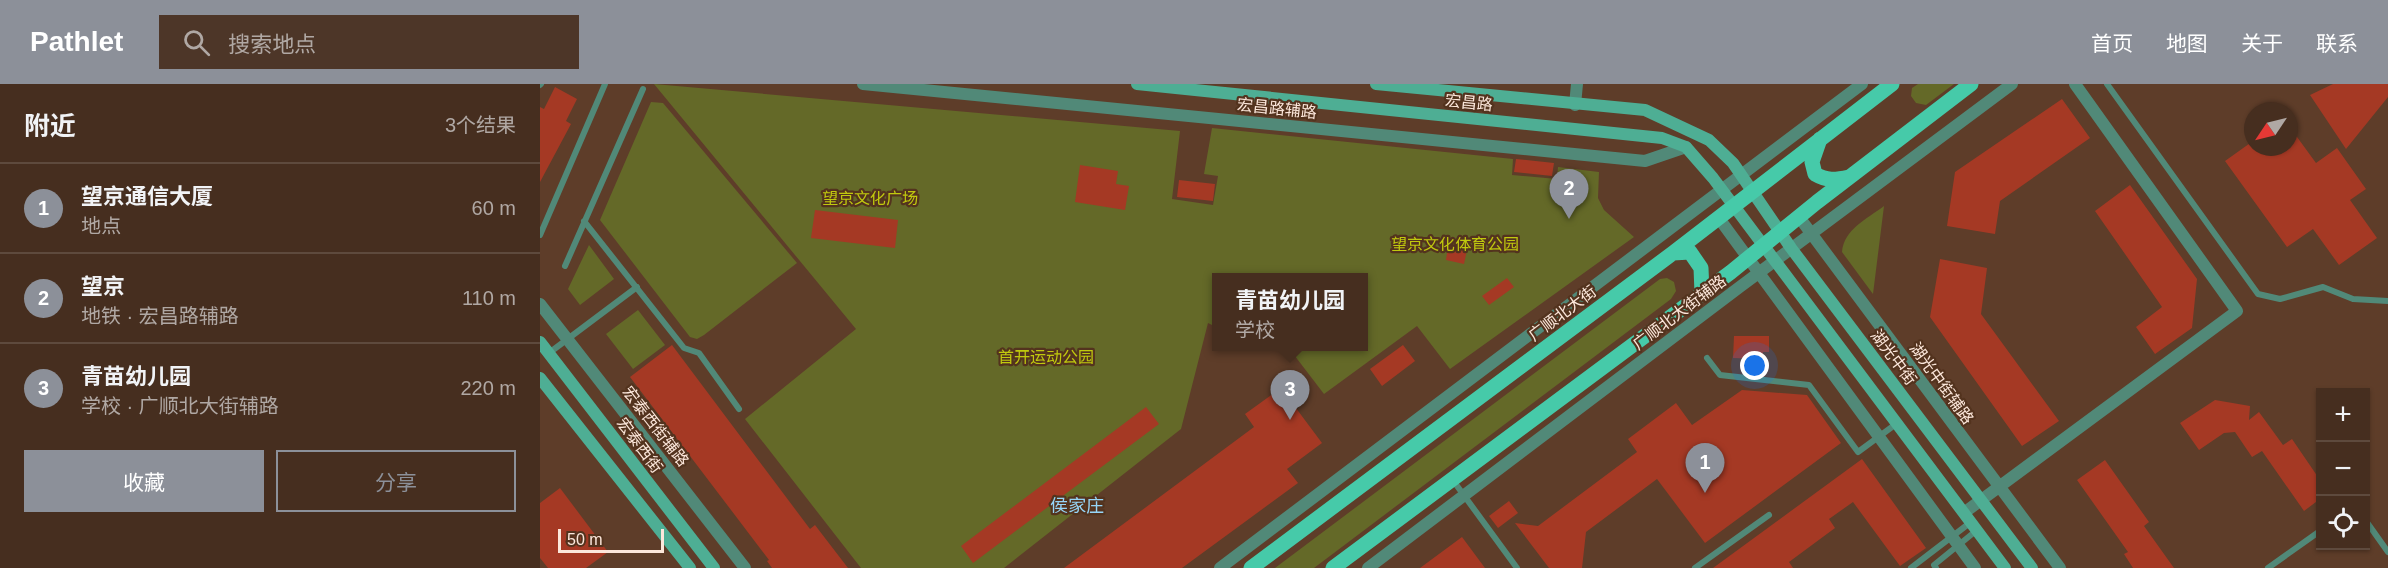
<!DOCTYPE html>
<html lang="zh">
<head>
<meta charset="utf-8">
<style>
	:root { --surface:#462e1f; --page:#4d3628; --text:#f1f3f6; --muted:#b0a8a4; --line:#5e4a3d; --accent:#8c9099 }
	body { margin:0; font-family:Helvetica,"Noto Sans SC",sans-serif; background:var(--page); color:var(--text) }
	.controls { position:absolute; right:18px; bottom:18px; display:grid; overflow:hidden; border-radius:0px; box-shadow:0 2px 4px #0004 }
	.controls button { width:54px; height:54px; display:grid; place-items:center; padding:0; border:0; border-bottom:2px solid var(--line); background:var(--surface); color:var(--text); font:30px sans-serif }
	.compass { position:absolute; left:1704px; top:18px; width:54px; height:54px; border-radius:50%; background:var(--surface); box-shadow:0 2px 4px #0004; rotate:235deg }
	.scale { position:absolute; left:18px; bottom:15px; width:106px; box-sizing:border-box; padding-left:6px; border:3px solid #fce7db; border-top:0; font-size:16px; line-height:21px; white-space:nowrap; color:#fce7db; -webkit-text-stroke:4px #53331e; paint-order:stroke }
	.you { position:absolute; left:1215px; top:282px; width:21px; height:21px; margin:-15px; border:4px solid #fff; border-radius:50%; background:#1a73e8; box-shadow:0 0 0 9px #1a73e833 }
	.badge { display:grid; place-items:center; width:39px; height:39px; border-radius:50%; background:var(--accent); color:#fff; font-size:20px; font-weight:700 }
	.pin { position:absolute; translate:-50% -50px; filter:drop-shadow(0 2px 3px #0008) }
	.pin::after { content:''; position:absolute; top:32px; width:21px; height:18px; background:inherit; clip-path:polygon(0 0,100% 0,50% 100%) }
	.popup { position:absolute; left:672px; top:189px; width:156px; height:78px; box-sizing:border-box; display:grid; place-content:center; border-radius:0px; background:var(--surface); filter:drop-shadow(0 2px 4px #0005); font-size:20px; white-space:nowrap; color:var(--muted) }
	.popup b { font-size:22px; color:var(--text) }
	.popup::after { content:''; position:absolute; left:50%; top:100%; margin-left:-12px; border:12px solid transparent; border-top-color:var(--surface) }
	.list { margin:0; padding:0; list-style:none }
	h2 { display:flex; justify-content:space-between; align-items:center; height:78px; margin:0; padding:0 24px; font-size:26px }
	h2 small { font-size:20px; font-weight:400; color:var(--muted) }
	.list li { display:grid; grid-template-columns:39px 1fr auto; gap:18px; align-items:center; box-sizing:border-box; height:90px; padding:0 24px; border-top:2px solid var(--line) }
	.list b { display:block; font-size:22px; white-space:nowrap }
	.list p { margin:0; font-size:20px; white-space:nowrap; color:var(--muted) }
	.list em { font-size:20px; font-style:normal; color:var(--muted) }
	.actions { display:flex; gap:12px; padding:18px 24px }
	.actions a { flex:1; padding:14px 0; border:2px solid var(--accent); border-radius:0px; text-align:center; font-size:21px; color:var(--accent) }
	.actions .main { background:var(--accent); color:#fff }
	.icon { flex:none; width:33px; height:33px; fill:none; stroke:currentColor; stroke-width:2; stroke-linecap:round; stroke-linejoin:round }
	.map { position:relative; flex:none; width:1848px; height:484px; overflow:hidden }
	header { display:flex; align-items:center; gap:36px; box-sizing:border-box; height:84px; padding:0 30px; background:var(--accent); color:#fff }
	header strong { font-size:28px }
	nav { display:flex; gap:33px; margin-inline-start:auto; font-size:21px }
	.search { width:420px; height:54px; background:var(--page); display:flex; align-items:center; gap:15px; box-sizing:border-box; padding:0 21px; border-radius:0px; color:var(--muted); font-size:22px }
	main { display:flex }
	aside { flex:1; background:var(--surface) }
	.map>svg:first-child { display:block }
	.green { fill:#646928 }
	.building { fill:#a53924 }
	.lines { fill:none; stroke-linecap:round; stroke-linejoin:round }
	.lane { stroke:#518978; stroke-width:6 }
	.street { stroke:#518978; stroke-width:12 }
	.secondary { stroke:#4eae94; stroke-width:12 }
	.primary { stroke:#46caa9; stroke-width:15 }
	.labels { text-anchor:middle; stroke-width:4.5; stroke-linejoin:round; paint-order:stroke }
	.street-label { font-size:16px; fill:#fce7db; stroke:#53331e }
	.park-label { font-size:16px; fill:#c0c90e; stroke:#53331e }
	.neighbourhood-label { font-size:18px; fill:#96d5f7; stroke:#53331e }
</style>
</head>
<body>
<header>
<strong>Pathlet</strong>
<div class="search"><svg class="icon" aria-label="search" viewBox="0 0 24 24"><circle cx="10" cy="10" r="6"/><path d="M15 15l6 6"/></svg>搜索地点</div>
<nav><a>首页</a><a>地图</a><a>关于</a><a>联系</a></nav>
</header>
<main>
<aside>
<h2>附近<small>3个结果</small></h2>
<ul class="list">
<li><span class="badge">1</span><div><b>望京通信大厦</b><p>地点</p></div><em>60 m</em></li>
<li><span class="badge">2</span><div><b>望京</b><p>地铁 · 宏昌路辅路</p></div><em>110 m</em></li>
<li><span class="badge">3</span><div><b>青苗幼儿园</b><p>学校 · 广顺北大街辅路</p></div><em>220 m</em></li>
</ul>
<div class="actions"><a class="main">收藏</a><a>分享</a></div>
</aside>
<div class="map">
<svg width="1848" height="484" viewBox="0 0 1848 484">
	<rect width="100%" height="100%" fill="#5e3d29"/>
	<path class="green" d="M114 0 640 47 632 115 673 121 678 92 664 90 672 44 973 75 972 91 1017 95 1018 83 1059 88 1058 114 1064 126 1094 153 910 285 877 242 784 310 748 263 824 262V194H676V243L668 239 641 345 464 484H321L205 335 316 245Z
		M1378 0H1414L1386 21 1376 19 1371 12 1372 4Z
		M111 18 123 19 257 179 164 251 157 255 150 253 60 136Z
		M1344 122 1333 210 1302 168C1304 145 1327 135 1344 122Z
		M49 161 74 195 40 221 28 205Z
		M1127 194 1134 198 1136 207 1131 215 774 484H735L1120 195Z
		M98 226 125 261 93 285 66 250Z"/>
	<path class="building" d="M1793 0H1848V13L1806 65 1770 11Z
		M15 3 37 15 26 37 31 40 0 98V23L4 25Z
		M1522 15 1550 54 1460 117 1455 150 1407 142 1415 88Z
		M1749 42 1776 79 1797 64 1826 105 1810 116 1837 154 1799 181 1773 145 1747 163 1685 77 1713 57V63H1749Z
		M976 75 1014 79 1012 92 974 88Z
		M540 81 578 87 576 100 589 102 585 126 535 118Z
		M639 96 675 100 673 117 637 113Z
		M1590 101 1657 195 1652 244 1615 270 1596 243 1622 223 1555 127Z
		M275 126 358 136 355 164 271 154Z
		M908 162 927 166 924 180 906 176Z
		M1400 175 1447 184 1441 230 1519 337 1482 362 1390 233Z
		M967 194 974 203 949 221 942 212Z
		M1194 252H1229V268H1223L1222 275 1193 274Z
		M132 261 270 445 275 441 308 484H232L227 477 229 476 90 293Z
		M863 261 875 277 842 302 830 285Z
		M741 304 782 359 747 385 758 399 642 484H524L714 343 705 330Z
		M1202 306 1267 311 1301 359 1165 459 1117 395 1046 448 1042 484H1009L975 439 998 442 1097 368 1088 355 1136 319 1152 341Z
		M1675 316 1710 322 1709 336 1719 328 1743 361 1752 355 1780 396V415L1764 427 1722 367 1712 373 1695 348 1684 349 1659 366 1640 339Z
		M606 323 619 340 433 479 421 462Z
		M1322 375 1386 464 1360 482 1313 418 1289 435 1295 444 1249 478 1253 484H1173Z
		M1565 376 1609 438 1604 442 1634 484H1593L1584 470 1588 468 1537 396Z
		M20 404 68 468 46 484H8L0 474V419Z
		M969 417 978 429 958 444 949 432Z
		M922 453 945 484H880Z"/>
	<g class="lines">
		<path class="lane" d="M1567 0 1718 210 1740 215 1783 203 1813 215 1848 217
			M0 1 1 0
			M44 137 144 264 159 269 199 325
			M0 151 65 0
			M25 182 103 5
			M9 269 97 203
			M1167 274 1180 291 1269 301 1318 368 1356 340
			M912 395 977 484
			M1826 437 1848 468
			M1155 484 1229 431
			M1371 484 1431 438
			M1396 484 1394 481 1437 446
			M1728 484 1780 447"/>
		<path class="street" d="M323 0 1105 77 1146 63
			M1035 21 1037 0
			M1178 133 1435 484
			M1259 133 1520 484
			M0 220 205 484
			M1425 428 1697 227 1535 0
			M680 484 1322 0
			M828 484 1201 202 1472 0"/>
		<path class="secondary" d="M597 0 1122 54 1146 63 1173 94 1465 484
			M836 0 1105 26 1169 56 1193 79 1251 164 1492 484
			M0 258 174 484
			M0 294 150 484"/>
		<path class="primary" d="M1280 55 1272 78 1275 90C1287 97 1295 96 1309 93
			M1133 169 1150 168 1161 184 1162 209
			M711 484 1133 169 1352 0
			M793 484 1191 188 1277 118 1431 0"/>
	</g>
	<g class="labels">
		<g class="street-label">
			<text transform="translate(929 18) rotate(6)" y="6">宏昌路</text>
			<text transform="translate(737 24) rotate(6)" y="6">宏昌路辅路</text>
			<text transform="translate(1139 228) rotate(-37)" y="6">广顺北大街辅路</text>
			<text transform="translate(1022 229) rotate(-37)" y="6">广顺北大街</text>
			<text transform="translate(1354 273) rotate(53)" y="6">湖光中街</text>
			<text transform="translate(1402 299) rotate(54)" y="6">湖光中街辅路</text>
			<text transform="translate(116 342) rotate(52)" y="6">宏泰西街辅路</text>
			<text transform="translate(100 361) rotate(53)" y="6">宏泰西街</text>
		</g>
		<g class="park-label">
			<text x="330" y="120">望京文化广场</text>
			<text x="915" y="166">望京文化体育公园</text>
			<text x="506" y="279">首开运动公园</text>
		</g>
		<g class="neighbourhood-label">
			<text x="537" y="428">侯家庄</text>
		</g>
	</g>
</svg>
<div class="controls">
<button>+</button>
<button>−</button>
<button><svg class="icon" aria-label="locate" viewBox="0 0 24 24"><circle cx="12" cy="12" r="6"/><path d="M12 2v4M12 18v4M2 12h4M18 12h4"/></svg></button>
</div>
<svg class="compass" viewBox="-18 -18 36 36"><path d="M0-13l5 13h-10z" fill="#e53935"/><path d="M0 13l5-13h-10z" fill="#b0a8a4"/></svg>
<div class="scale">50 m</div>
<div class="you"></div>
<div class="pin badge" style="left:1165px;top:409px">1</div>
<div class="pin badge" style="left:1029px;top:135px">2</div>
<div class="pin badge" style="left:750px;top:336px">3</div>
<div class="popup"><b>青苗幼儿园</b>学校</div>
</div>
</main>
</body>
</html>
